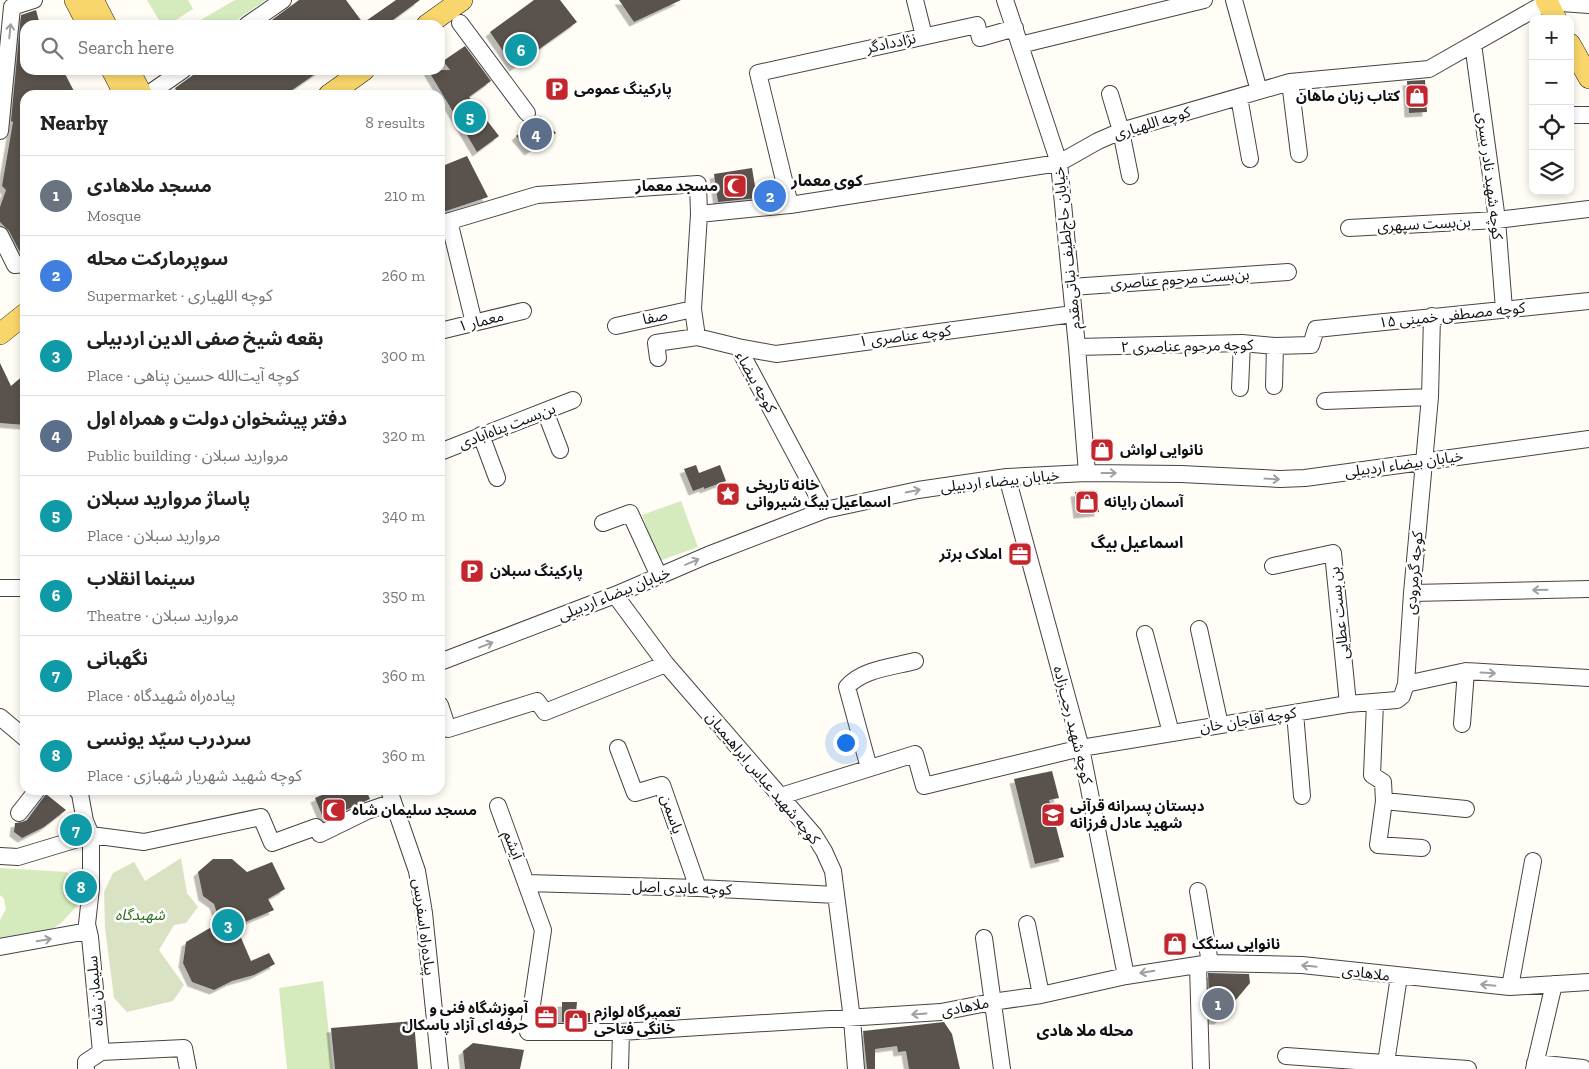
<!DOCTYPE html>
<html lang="en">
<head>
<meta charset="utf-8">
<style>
	:root { --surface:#fff; --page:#f6f6f6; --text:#222; --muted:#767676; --line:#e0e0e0; --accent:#c4262e }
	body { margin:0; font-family:"Zilla Slab","Noto Sans Arabic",serif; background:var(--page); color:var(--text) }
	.controls { position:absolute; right:15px; top:15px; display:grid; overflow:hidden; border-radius:10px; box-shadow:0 2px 8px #0003 }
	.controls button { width:45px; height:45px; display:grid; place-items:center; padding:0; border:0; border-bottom:1px solid var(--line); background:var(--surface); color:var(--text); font:25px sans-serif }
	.you { position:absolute; left:845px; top:742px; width:18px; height:18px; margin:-12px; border:4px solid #fff; border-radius:50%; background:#1a73e8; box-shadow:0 0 0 8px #1a73e833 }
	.badge { display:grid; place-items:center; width:32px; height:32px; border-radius:50%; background:var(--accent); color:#fff; font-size:16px; font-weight:700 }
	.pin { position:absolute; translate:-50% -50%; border:2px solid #fff; box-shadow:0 1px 5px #0006 }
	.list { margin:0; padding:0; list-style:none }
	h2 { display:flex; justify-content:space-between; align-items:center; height:65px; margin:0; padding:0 20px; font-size:21px }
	h2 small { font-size:16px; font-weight:400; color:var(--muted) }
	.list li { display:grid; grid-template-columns:32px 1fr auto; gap:15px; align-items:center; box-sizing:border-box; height:80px; padding:0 20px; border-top:1px solid var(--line) }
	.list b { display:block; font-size:19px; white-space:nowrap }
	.list p { margin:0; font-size:16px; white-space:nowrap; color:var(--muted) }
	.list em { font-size:16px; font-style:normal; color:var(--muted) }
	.icon { flex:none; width:28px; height:28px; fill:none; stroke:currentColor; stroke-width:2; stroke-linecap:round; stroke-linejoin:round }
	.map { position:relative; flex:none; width:1589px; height:1069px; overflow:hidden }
	.search { position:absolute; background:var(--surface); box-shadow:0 2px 8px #0003; left:20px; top:20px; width:425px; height:55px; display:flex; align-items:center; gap:12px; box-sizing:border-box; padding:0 18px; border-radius:15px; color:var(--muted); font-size:19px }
	.panel { position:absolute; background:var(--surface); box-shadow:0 2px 8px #0003; left:20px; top:90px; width:425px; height:705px; border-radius:15px }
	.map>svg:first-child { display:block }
	.green { fill:#d5ebbd }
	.cemetery { fill:#d9e3c4 }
	.building { fill:#5a524d; filter:url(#shadow) }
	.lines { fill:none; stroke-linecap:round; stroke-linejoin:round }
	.minor-casing { stroke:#444; stroke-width:18 }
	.major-casing { stroke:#222; stroke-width:22 }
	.minor { stroke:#fff; stroke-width:16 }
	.major { stroke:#f9d66b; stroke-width:21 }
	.oneway { stroke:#a0a0a0 }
	.labels { text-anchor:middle; stroke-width:5; stroke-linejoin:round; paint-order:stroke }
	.street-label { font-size:15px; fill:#111; stroke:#fff }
	.poi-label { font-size:15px; font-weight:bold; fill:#111; stroke:#fff; text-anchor:start }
	.park-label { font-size:15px; font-style:italic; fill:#2f6b1f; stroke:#fff }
	.neighbourhood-label { font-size:16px; font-weight:bold; fill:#111; stroke:#fff }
</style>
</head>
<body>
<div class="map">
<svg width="1589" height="1069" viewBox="0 0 1589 1069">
	<defs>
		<filter id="shadow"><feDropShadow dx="-4.5" dy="4.5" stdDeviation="0" flood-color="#0004"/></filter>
	</defs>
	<rect width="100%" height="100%" fill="#fffdf5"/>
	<path class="green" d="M147 0H188L193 9 168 25H162Z
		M235 0H266L229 25H192Z
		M681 501 698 547 659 561 642 515Z
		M0 868 67 872 78 884 77 906 61 923 46 933 0 940V920L6 909 4 899 0 895Z
		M323 981 333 1069H287L279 988Z"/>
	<path class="cemetery" d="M181 858 187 893 198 907 186 923 174 925 159 950 184 985 173 1001 127 1012 114 998 105 928 104 892 113 873 134 862 145 881Z"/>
	<path class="building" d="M299 0H346L363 23 396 0H420L386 25H265Z
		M534 0H560L577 22 514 67 490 32Z
		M619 0H681L634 22Z
		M36 10 40 25H25V70H63L76 95H25V254H21L9 231 0 222V207L6 190 2 186 13 122 11 121 21 15Z
		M465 46 491 81 469 97 499 136 477 152 428 70H450L443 61Z
		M200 70H321L285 95H179L175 88Z
		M1425 80 1427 112 1409 113 1407 81Z
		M540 116 556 133 529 151 516 136Z
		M467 156 488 197 440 213V167Z
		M752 168 757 198 718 202 714 174Z
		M0 363 11 386 25 374V425L0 423Z
		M696 465 699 473 720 465 726 481 704 489V487L693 491 684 469Z
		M1097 491 1099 512 1078 514 1075 492Z
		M1052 771 1059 798 1049 800 1064 857 1035 864 1014 779Z
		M333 790H366L370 799 324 820 315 798Z
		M46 794 66 810 44 827 22 838 14 832 15 823 22 822 27 820Z
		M213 859H232L247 872 272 862 285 889 268 899 274 910 236 926 251 961 269 953 275 964 254 975 232 981 214 990 192 982 183 963 186 942 220 922 214 904 203 896 198 872Z
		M1208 973 1249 974 1250 983 1219 1020H1210Z
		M562 1002H577L576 1013H590V1022H562Z
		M414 1021 418 1069H335L331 1028Z
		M944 1022 952 1034 960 1069H909L906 1051 898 1052 897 1046 875 1049V1069H867L863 1031Z
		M473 1043 524 1050 520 1069H465L463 1051Z"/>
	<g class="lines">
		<g class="minor-casing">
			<path id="minor" d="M915 0 924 36
				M1005 0 1059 163 1077 347 1087 473
				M1234 0 1259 91
				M460 23 527 113
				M247 25 283 0
				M1473 44 1497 220 1504 309
				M1020 45 1204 0
				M1290 82 1299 154
				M1110 94 1121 131 1130 176
				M147 95 183 70
				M1239 97 1250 159
				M1570 115H1589
				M0 131 12 7 34 0
				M790 205 758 73 977 25 980 38 1015 28
				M699 214 790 205 1059 163 1098 141 1121 131 1290 82 1429 69 1547 2 1589 5
				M449 221 474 323
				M440 224 537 195 698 184 699 214 693 309 697 337 738 347 825 510
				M1349 228 1497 220 1589 209
				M0 235 15 265 25 264
				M1071 287 1288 272
				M616 326 693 309
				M440 331 523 311
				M738 347 776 354 1073 314
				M1077 347 1242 343 1275 346 1311 345 1316 329 1589 301
				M658 358 656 343 697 337
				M1274 386 1275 346
				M1240 388 1242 343
				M1325 401 1430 397
				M545 411 560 450
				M481 435 497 478
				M440 452 573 400
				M1007 477 1081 748 1126 976
				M603 523 630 513 659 576
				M1273 566 1333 553 1348 704
				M0 588H25
				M1412 593 1589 589
				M615 595 666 664 814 835 824 851 833 871 852 1019 856 1069
				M1199 629 1220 725
				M1145 634 1171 733
				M440 662 615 595 708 555 825 510 918 490 1007 477 1087 473 1181 474 1280 479 1305 478 1589 439
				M1406 684 1466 671 1589 678
				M1375 703 1372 775 1383 782 1384 801 1378 845 1422 848
				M440 705 448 729 537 701 545 712 666 664
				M1295 713 1302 796
				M0 717 25 738
				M1462 724 1466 671
				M618 748 635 793 662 785 698 888
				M869 768 847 687C862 669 893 667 915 661
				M77 790 80 794 85 821 91 835V888L87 924 90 937 101 1052
				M389 790 417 871 424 913 440 1069
				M781 796 915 754 924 786 1081 748 1348 704 1397 700 1402 696 1406 684 1412 593 1430 397 1432 316
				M1384 801 1466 809
				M498 806 543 930 528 1032H621L941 1012 992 1002 1041 995 1126 976 1210 963 1302 965 1510 987 1589 982
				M19 813 37 790
				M0 856 18 857 91 835 144 842 261 817 272 843 316 827 320 834 367 811 393 802
				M527 883 698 888 836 895
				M1198 891 1210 963
				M1027 924 1041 995
				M984 938 1002 1069
				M0 947 88 931
				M1198 965 1201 1069
				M1510 987 1533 861
				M1286 1056 1468 1069
				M1386 1063 1399 976
				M1535 1063 1583 1068
				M86 1069V1062L101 1052 184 1048 188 1069
				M620 1069 621 1032
				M1534 1069 1554 984"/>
		</g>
		<g class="major-casing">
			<path id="major" d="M75 0 88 25
				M93 0 106 25
				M1546 0 1556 19
				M427 25 462 0
				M1570 44 1589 78
				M112 70 125 95
				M129 70 142 95
				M329 95 364 70
				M0 334 25 314"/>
		</g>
		<use href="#minor" class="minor"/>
		<use href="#major" class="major"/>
	</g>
	<defs><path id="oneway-shaft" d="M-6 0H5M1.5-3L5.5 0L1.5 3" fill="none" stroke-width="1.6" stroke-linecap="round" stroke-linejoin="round" transform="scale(1.25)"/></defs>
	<g class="oneway">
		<use href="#oneway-shaft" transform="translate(10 31) rotate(-84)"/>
		<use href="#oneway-shaft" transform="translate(1109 473)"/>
		<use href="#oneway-shaft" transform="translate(1272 479) rotate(3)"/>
		<use href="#oneway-shaft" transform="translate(913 491) rotate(-11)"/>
		<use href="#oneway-shaft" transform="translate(692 562) rotate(-23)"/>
		<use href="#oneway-shaft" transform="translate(1540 590) rotate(179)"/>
		<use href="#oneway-shaft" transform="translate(486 645) rotate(-21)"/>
		<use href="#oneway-shaft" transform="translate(1488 673) rotate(3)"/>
		<use href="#oneway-shaft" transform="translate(44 940) rotate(-9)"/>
		<use href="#oneway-shaft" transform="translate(1309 966) rotate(-174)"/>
		<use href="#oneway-shaft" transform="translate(1147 972) rotate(171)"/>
		<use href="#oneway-shaft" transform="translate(1488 985) rotate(-175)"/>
		<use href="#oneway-shaft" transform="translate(919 1014) rotate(176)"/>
	</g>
	<defs>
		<g id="parking-square" transform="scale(1.25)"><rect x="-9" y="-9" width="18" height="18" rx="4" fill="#c4262e" stroke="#fff"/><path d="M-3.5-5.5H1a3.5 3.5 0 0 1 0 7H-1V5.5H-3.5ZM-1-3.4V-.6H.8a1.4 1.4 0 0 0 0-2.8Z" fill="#fff"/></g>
		<g id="shop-square" transform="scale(1.25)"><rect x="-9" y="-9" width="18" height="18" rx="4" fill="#c4262e" stroke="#fff"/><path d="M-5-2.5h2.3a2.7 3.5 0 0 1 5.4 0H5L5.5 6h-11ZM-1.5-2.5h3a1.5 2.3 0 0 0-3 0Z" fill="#fff"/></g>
		<g id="mosque-square" transform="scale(1.25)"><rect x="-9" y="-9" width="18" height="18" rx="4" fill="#c4262e" stroke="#fff"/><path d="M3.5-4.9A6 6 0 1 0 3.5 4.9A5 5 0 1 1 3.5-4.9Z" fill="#fff"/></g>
		<g id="sight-square" transform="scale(1.25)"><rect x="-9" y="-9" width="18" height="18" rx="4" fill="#c4262e" stroke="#fff"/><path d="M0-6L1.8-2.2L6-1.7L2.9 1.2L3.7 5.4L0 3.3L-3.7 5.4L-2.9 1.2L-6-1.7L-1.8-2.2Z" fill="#fff"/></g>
		<g id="office-square" transform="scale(1.25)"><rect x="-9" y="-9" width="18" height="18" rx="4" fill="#c4262e" stroke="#fff"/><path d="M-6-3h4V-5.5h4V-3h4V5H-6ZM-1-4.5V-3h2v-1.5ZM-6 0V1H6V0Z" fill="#fff"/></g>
		<g id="school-square" transform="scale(1.25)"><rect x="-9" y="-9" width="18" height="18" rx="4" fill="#c4262e" stroke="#fff"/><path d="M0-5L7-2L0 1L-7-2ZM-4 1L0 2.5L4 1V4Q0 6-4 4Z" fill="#fff"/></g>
	</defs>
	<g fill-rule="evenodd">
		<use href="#parking-square" x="557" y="89"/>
		<use href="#shop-square" x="1417" y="96"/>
		<use href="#mosque-square" x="735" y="186"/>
		<use href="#shop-square" x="1102" y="450"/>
		<use href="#sight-square" x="728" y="494"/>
		<use href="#shop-square" x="1087" y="502"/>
		<use href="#office-square" x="1020" y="554"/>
		<use href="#parking-square" x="472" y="571"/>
		<use href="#mosque-square" x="334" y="810"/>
		<use href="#school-square" x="1053" y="815"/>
		<use href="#shop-square" x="1175" y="944"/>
		<use href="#office-square" x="546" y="1017"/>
		<use href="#shop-square" x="576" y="1021"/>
	</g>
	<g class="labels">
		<g class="street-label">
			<text transform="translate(891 43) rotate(-12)" y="5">نژاددادگر</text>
			<text transform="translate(1152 123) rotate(-17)" y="5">کوچه اللهیاری</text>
			<text transform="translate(1490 176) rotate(83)" y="5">کوچه شهید نادر یسری</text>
			<text transform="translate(1424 224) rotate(-3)" y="5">بن‌بست سپهری</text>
			<text transform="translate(1067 248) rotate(-96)" y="5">خیابان حاج‌لطیف نباتی‌مقدم</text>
			<text transform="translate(1180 279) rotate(-4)" y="5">بن‌بست مرحوم عناصری</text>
			<text transform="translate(1452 315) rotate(-6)" y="5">کوچه مصطفی خمینی ۱۵</text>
			<text transform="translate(655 317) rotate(-12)" y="5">صفا</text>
			<text transform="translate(481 321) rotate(-14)" y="5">معمار ۱</text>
			<text transform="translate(905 336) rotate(-7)" y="5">کوچه عناصری ۱</text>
			<text transform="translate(1187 346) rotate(-1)" y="5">کوچه مرحوم عناصری ۲</text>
			<text transform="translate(756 382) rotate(61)" y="5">کوچه بیضاء</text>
			<text transform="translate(507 426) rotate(-21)" y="5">بن‌بست پناه‌آبادی</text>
			<text transform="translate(1404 464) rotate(-8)" y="5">خیابان بیضاء اردبیلی</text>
			<text transform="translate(1000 481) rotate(-6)" y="5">خیابان بیضاء اردبیلی</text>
			<text transform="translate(1414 573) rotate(-85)" y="5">کوچه گرمرودی</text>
			<text transform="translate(614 594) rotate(-22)" y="5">خیابان بیضاء اردبیلی</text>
			<text transform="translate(1339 613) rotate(-96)" y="5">بن بست عطایی</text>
			<text transform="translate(1248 720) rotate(-9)" y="5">کوچه آقاجان خان</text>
			<text transform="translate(1073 725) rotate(76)" y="5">کوچه شهید رجب‌زاده</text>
			<text transform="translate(763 778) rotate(50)" y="5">کوچه شهید عباس ابراهیمیان</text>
			<text transform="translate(672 814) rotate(71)" y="5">یاسمن</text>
			<text transform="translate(513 845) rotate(69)" y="5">آیشم</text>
			<text transform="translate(682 888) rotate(2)" y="5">کوچه عابدی اصل</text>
			<text transform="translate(424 927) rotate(83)" y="5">پیاده‌راه اسفریس</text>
			<text transform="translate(1366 973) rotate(7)" y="5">ملاهادی</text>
			<text transform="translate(95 991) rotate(-95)" y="5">سلیمان شاه</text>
			<text transform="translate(965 1007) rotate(-11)" y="5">ملاهادی</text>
		</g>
		<g class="poi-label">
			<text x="574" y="94">پارکینگ عمومی</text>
			<text x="1400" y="101" text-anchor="end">کتاب زبان ماهان</text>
			<text x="718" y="191" text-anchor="end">مسجد معمار</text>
			<text x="1120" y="455">نانوایی لواش</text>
			<text x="746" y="490">خانه تاریخی<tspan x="746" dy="17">اسماعیل بیگ شیروانی</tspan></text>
			<text x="1104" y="507">آسمان رایانه</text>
			<text x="1002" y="559" text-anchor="end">املاک برتر</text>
			<text x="490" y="576">پارکینگ سبلان</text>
			<text x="1070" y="811">دبستان پسرانه قرآنی<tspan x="1070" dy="17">شهید عادل فرزانه</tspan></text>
			<text x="352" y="815">مسجد سلیمان شاه</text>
			<text x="1192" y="949">نانوایی سنگک</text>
			<text x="528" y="1013" text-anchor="end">آموزشگاه فنی و<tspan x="528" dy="17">حرفه ای آزاد پاسکال</tspan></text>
			<text x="594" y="1017">تعمیرگاه لوازم<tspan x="594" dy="17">خانگی فتاحی</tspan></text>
		</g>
		<g class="park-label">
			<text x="140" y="920">شهیدگاه</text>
		</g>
		<g class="neighbourhood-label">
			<text x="827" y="186">کوی معمار</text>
			<text x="1137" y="548">اسماعیل بیگ</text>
			<text x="1085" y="1036">محله ملا هادی</text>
		</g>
	</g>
</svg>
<div class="controls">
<button>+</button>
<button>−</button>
<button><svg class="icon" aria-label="locate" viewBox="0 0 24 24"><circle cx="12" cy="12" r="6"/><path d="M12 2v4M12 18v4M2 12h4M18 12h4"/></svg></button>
<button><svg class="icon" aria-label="layers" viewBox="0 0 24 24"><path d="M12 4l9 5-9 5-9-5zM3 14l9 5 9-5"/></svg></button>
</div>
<div class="you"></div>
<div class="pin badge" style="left:1218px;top:1004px;background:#6b7280">1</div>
<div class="pin badge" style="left:770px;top:196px;background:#3f7fe0">2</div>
<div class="pin badge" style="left:228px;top:925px;background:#0f9aa8">3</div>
<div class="pin badge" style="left:536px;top:134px;background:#5c6f8a">4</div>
<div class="pin badge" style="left:470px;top:117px;background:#0f9aa8">5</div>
<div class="pin badge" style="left:521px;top:50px;background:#0f9aa8">6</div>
<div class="pin badge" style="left:76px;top:830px;background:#0f9aa8">7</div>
<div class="pin badge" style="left:81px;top:887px;background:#0f9aa8">8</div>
<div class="search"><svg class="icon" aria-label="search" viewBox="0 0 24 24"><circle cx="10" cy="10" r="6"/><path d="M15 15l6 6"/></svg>Search here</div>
<section class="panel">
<h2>Nearby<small>8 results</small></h2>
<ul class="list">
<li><span class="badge" style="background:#6b7280">1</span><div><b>مسجد ملاهادی</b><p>Mosque</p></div><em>210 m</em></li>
<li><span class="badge" style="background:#3f7fe0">2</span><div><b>سوپرمارکت محله</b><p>Supermarket · کوچه اللهیاری</p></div><em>260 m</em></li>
<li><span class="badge" style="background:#0f9aa8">3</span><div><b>بقعه شیخ صفی الدین اردبیلی</b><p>Place · کوچه آیت‌الله حسین پناهی</p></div><em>300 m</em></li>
<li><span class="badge" style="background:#5c6f8a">4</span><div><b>دفتر پیشخوان دولت و همراه اول</b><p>Public building · مروارید سبلان</p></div><em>320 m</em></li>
<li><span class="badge" style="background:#0f9aa8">5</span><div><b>پاساژ مروارید سبلان</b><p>Place · مروارید سبلان</p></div><em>340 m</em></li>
<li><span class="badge" style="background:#0f9aa8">6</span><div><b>سینما انقلاب</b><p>Theatre · مروارید سبلان</p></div><em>350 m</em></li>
<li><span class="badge" style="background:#0f9aa8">7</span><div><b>نگهبانی</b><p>Place · پیاده‌راه شهیدگاه</p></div><em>360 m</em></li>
<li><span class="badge" style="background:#0f9aa8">8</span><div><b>سردرب سیّد یونسی</b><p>Place · کوچه شهید شهریار شهبازی</p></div><em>360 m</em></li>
</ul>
</section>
</div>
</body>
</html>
